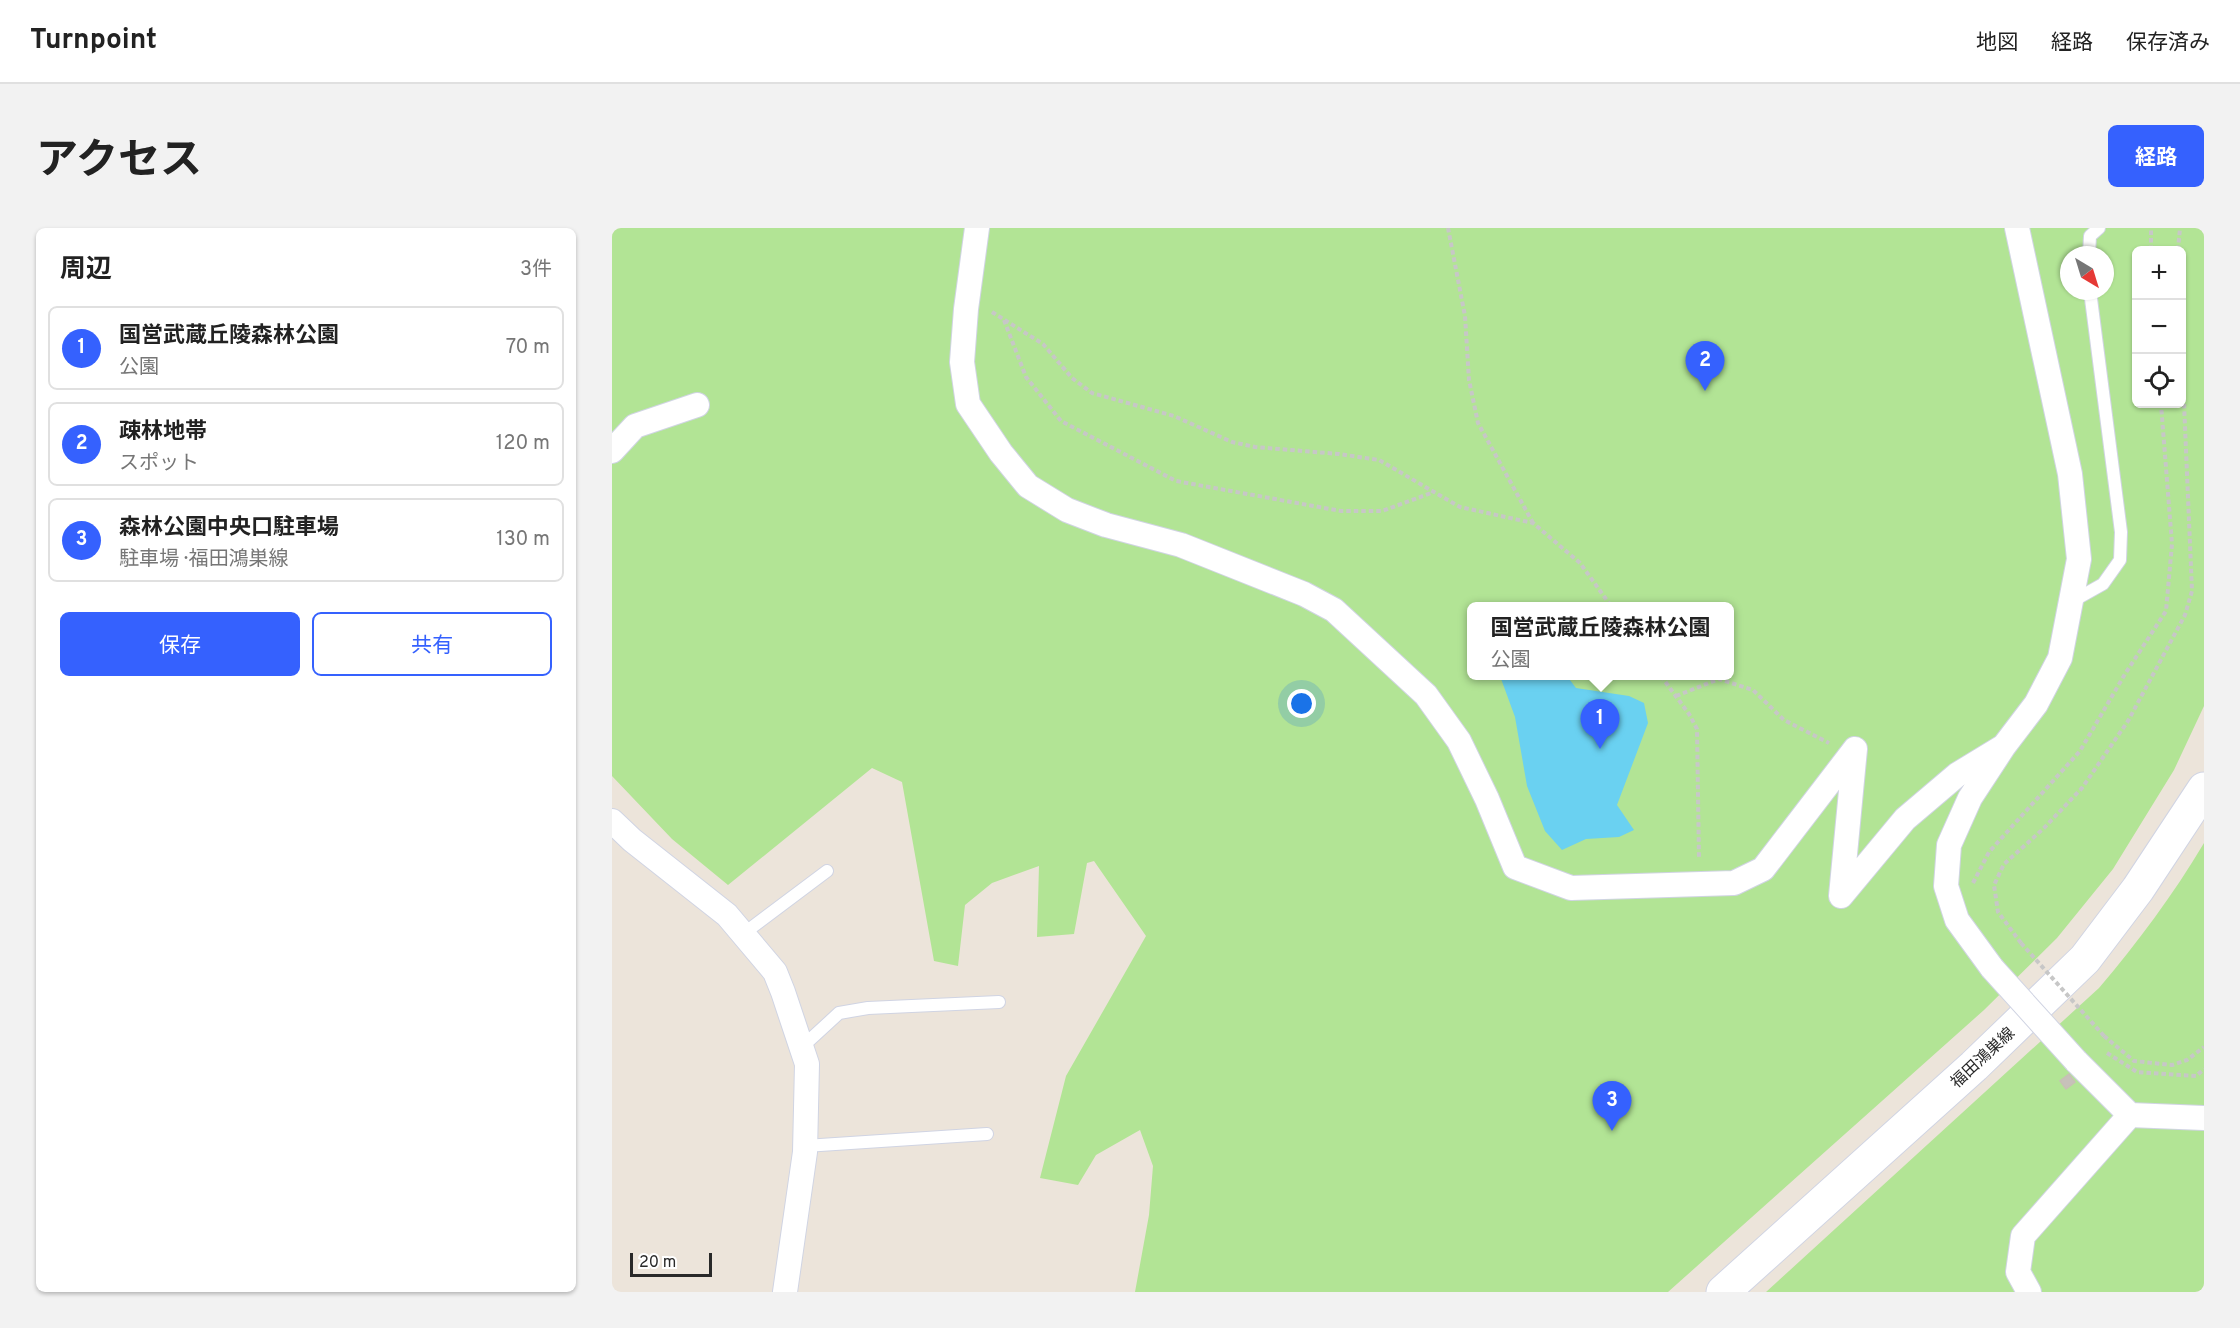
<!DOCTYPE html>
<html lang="ja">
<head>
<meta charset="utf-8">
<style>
	:root { --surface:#fff; --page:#f2f2f2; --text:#222; --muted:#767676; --line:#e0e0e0; --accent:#3561fe }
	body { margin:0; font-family:Overpass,"Noto Sans JP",sans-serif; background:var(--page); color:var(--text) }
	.controls { position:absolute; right:18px; top:18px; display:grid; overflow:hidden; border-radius:9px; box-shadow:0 2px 4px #0004 }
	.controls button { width:54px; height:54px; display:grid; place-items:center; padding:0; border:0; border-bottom:2px solid var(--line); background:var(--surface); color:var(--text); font:30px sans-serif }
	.compass { position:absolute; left:1448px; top:18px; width:54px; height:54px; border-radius:50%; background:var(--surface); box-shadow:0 2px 4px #0004; rotate:142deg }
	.scale { position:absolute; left:18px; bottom:15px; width:82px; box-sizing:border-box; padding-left:6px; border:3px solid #292929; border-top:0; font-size:16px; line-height:21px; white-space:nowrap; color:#292929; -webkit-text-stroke:4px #fff; paint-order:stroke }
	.you { position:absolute; left:690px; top:476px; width:21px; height:21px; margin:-15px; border:4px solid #fff; border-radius:50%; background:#1a73e8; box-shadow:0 0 0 9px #1a73e833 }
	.badge { display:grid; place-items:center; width:39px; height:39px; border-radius:50%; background:var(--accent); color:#fff; font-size:20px; font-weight:700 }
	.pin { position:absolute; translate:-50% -50px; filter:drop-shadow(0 2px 3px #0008) }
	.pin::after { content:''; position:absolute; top:32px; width:21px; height:18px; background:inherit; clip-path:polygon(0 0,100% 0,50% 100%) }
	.popup { position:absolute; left:855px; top:374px; width:267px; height:78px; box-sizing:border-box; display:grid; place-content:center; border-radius:9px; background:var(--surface); filter:drop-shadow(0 2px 4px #0005); font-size:20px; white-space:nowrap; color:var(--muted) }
	.popup b { font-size:22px; color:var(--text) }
	.popup::after { content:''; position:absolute; left:50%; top:100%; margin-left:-12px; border:12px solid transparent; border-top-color:var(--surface) }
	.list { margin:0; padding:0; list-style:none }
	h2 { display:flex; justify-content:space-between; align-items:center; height:78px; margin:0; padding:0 24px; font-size:26px }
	h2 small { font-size:20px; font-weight:400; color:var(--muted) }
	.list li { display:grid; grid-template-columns:39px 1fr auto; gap:18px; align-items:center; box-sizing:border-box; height:84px; margin:0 12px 12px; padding:0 12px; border:2px solid var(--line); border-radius:9px }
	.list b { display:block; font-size:22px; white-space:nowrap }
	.list p { margin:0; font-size:20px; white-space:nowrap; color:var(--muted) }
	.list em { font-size:20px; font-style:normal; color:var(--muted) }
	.actions { display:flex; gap:12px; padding:18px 24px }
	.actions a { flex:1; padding:14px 0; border:2px solid var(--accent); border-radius:9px; text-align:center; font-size:21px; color:var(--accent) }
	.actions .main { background:var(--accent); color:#fff }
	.icon { flex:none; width:33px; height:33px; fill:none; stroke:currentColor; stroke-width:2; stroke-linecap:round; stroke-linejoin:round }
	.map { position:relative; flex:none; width:1592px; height:1064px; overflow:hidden; border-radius:9px }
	header { display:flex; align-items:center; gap:36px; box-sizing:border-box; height:84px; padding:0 30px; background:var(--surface); border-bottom:2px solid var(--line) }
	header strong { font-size:28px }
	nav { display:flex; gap:33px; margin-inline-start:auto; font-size:21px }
	.intro { display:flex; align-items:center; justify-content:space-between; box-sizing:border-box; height:144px; padding:0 36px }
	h1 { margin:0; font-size:42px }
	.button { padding:15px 27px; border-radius:9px; background:var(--accent); color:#fff; font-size:21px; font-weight:700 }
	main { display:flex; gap:36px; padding:0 36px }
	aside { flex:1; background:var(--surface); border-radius:9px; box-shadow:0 2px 4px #0004 }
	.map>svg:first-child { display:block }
	.green { fill:#b2e495; fill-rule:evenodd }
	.water { fill:#6ad1f1 }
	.building { fill:#c7c1ba; stroke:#c7c0b4; stroke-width:1.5 }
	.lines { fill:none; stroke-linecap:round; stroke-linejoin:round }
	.lane-casing { stroke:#d0d4e3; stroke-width:14 }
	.street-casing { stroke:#d0d4e3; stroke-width:26 }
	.secondary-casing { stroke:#d0d4e3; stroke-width:35 }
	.path { stroke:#c7c7c7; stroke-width:4; stroke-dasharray:4.5 3; stroke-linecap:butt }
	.lane { stroke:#fff; stroke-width:12 }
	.street { stroke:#fff; stroke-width:24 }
	.secondary { stroke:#fff; stroke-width:33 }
	.street-bridge-casing { stroke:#d0d4e3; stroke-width:26; stroke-linecap:butt }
	.path-bridge { stroke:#c7c7c7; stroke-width:4; stroke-dasharray:4.5 3; stroke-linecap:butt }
	.street-bridge { stroke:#fff; stroke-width:24 }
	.labels { text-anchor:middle; stroke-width:4.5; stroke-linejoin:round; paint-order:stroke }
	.street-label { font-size:16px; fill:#292929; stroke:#fff }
</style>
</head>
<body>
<header>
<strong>Turnpoint</strong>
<nav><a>地図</a><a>経路</a><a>保存済み</a></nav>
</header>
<div class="intro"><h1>アクセス</h1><a class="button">経路</a></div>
<main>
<aside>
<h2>周辺<small>3件</small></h2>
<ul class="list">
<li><span class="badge">1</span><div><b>国営武蔵丘陵森林公園</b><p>公園</p></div><em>70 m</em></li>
<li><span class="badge">2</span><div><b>疎林地帯</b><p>スポット</p></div><em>120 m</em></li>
<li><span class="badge">3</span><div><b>森林公園中央口駐車場</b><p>駐車場 · 福田鴻巣線</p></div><em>130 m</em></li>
</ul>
<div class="actions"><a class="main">保存</a><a>共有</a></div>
</aside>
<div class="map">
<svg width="1592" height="1064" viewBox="0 0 1592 1064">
	<rect width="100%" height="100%" fill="#ece4da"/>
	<path class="green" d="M0 0H1592V478L1562 542 1501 641 1445 710 1372 782 1056 1064H523L537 987 541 938 528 902 484 927 466 957 428 950 454 848 534 708 482 633 475 635 462 706 425 709 427 638 380 655 353 677 346 738 322 733 290 554 260 540 116 657 60 611 0 548ZM1524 22H1570V176H1524ZM1457 27H1493V63H1457ZM859 378H1117V448H859Z
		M1592 615V1064H1154L1487 760C1526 714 1561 667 1592 615Z"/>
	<path class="water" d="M888 448H955L964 460 1017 468 1032 475 1036 495 1005 577 1022 602 1007 609 974 611 950 622 933 603 915 558 903 489Z"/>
	<path class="building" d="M1457 846 1463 854 1454 861 1448 853Z"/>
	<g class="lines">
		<g class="lane-casing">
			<path id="lane" d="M1477 27 1478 8 1487 0
				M1459 374 1491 356 1508 332 1509 304 1478 63
				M131 706 215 643
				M190 819 227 785 256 780 387 774
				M193 918 375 906"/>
		</g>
		<g class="street-casing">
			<path id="street" d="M365 0 354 81 350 134 356 176 389 225 416 258 455 282 494 297 569 317 692 366 722 382 814 467 847 513 875 571 903 639 959 660 1122 655 1151 641 1243 521 1229 668 1293 591 1346 546 1392 518
				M0 223 23 198 85 177
				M0 593 20 612 115 687 163 744 171 764 195 836 193 924 173 1064
				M1380 740 1345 692 1334 658 1337 617 1358 570 1392 518 1424 476 1448 430 1467 331 1458 246 1405 0
				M1464 833 1518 887 1592 890
				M1417 1064 1406 1044 1411 1008 1518 887"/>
		</g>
		<g class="secondary-casing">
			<path id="secondary" d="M1111 1064 1362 838 1473 731 1526 661 1592 561"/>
		</g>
		<path class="path" d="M836 0 853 88 857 152 866 195 921 295
			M1539 22V0
			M1566 22 1568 0
			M380 84 431 116 460 150 480 165 562 188 620 214 643 219 727 226 767 232 848 279 921 295 968 335 999 378
			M392 92 414 149 449 193 564 253 729 283H770L822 264
			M1049 448 1077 486 1085 501 1087 631
			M1064 468 1107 451 1141 462 1172 492 1217 515
			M1361 655 1377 624 1468 523 1513 446 1554 383 1560 316 1549 176
			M1409 715 1386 684 1382 657 1392 636 1431 601 1470 560 1516 493 1573 387 1580 363 1570 128
			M1492 808 1522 833 1560 837 1575 832 1592 819
			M1495 825 1525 844 1584 848 1592 841"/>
		<use href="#lane" class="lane"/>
		<use href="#street" class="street"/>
		<use href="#secondary" class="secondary"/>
		<g class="street-bridge-casing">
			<path id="street-bridge" d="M1380 740 1464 833"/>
		</g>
		<path class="path-bridge" d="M1409 715 1492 808"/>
		<use href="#street-bridge" class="street-bridge"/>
	</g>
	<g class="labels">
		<g class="street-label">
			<text transform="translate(1370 829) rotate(-43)" y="6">福田鴻巣線</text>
		</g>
	</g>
</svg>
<div class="controls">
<button>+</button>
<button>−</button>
<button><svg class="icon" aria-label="locate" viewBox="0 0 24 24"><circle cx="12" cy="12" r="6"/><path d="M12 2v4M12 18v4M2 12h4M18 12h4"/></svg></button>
</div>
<svg class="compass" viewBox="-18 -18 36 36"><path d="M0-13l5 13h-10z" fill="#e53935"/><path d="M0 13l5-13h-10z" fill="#767676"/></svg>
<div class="scale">20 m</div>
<div class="you"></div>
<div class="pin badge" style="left:988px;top:521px">1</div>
<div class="popup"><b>国営武蔵丘陵森林公園</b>公園</div>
<div class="pin badge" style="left:1093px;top:163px">2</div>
<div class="pin badge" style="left:1000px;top:903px">3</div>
</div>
</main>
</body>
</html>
